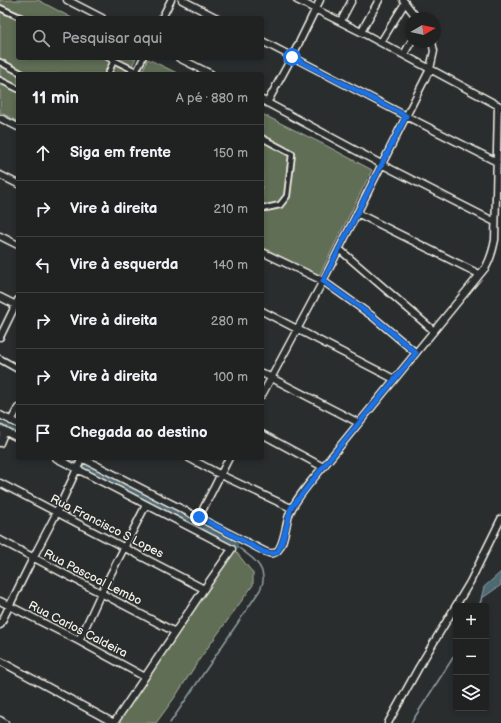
<!DOCTYPE html>
<html lang="pt">
<head>
<meta charset="utf-8">
<style>
	:root { --surface:#202222; --page:#2d2f2f; --text:#f1f3f6; --muted:#a2a4a5; --line:#3d3f40 }
	body { margin:0; font-family:"Balsamiq Sans",sans-serif; background:var(--page); color:var(--text) }
	.controls { position:absolute; right:12px; bottom:12px; display:grid; overflow:hidden; border-radius:4px; box-shadow:0 2px 6px #0003 }
	.controls button { width:36px; height:36px; display:grid; place-items:center; padding:0; border:0; border-bottom:1px solid var(--line); background:var(--surface); color:var(--text); font:20px sans-serif }
	.compass { position:absolute; left:405px; top:12px; width:36px; height:36px; border-radius:50%; background:var(--surface); box-shadow:0 2px 6px #0003; rotate:81deg }
	.stop { position:absolute; width:12px; height:12px; margin:-9px; border:3px solid #1a73e8; border-radius:50%; background:#fff }
	.stop.end { background:#1a73e8; border-color:#fff; box-shadow:0 1px 4px #0008 }
	.list { margin:0; padding:0; list-style:none }
	h2 { display:flex; justify-content:space-between; align-items:center; height:52px; margin:0; padding:0 16px; font-size:17px }
	h2 small { font-size:13px; font-weight:400; color:var(--muted) }
	.list li { display:grid; grid-template-columns:26px 1fr auto; gap:12px; align-items:center; box-sizing:border-box; height:56px; padding:0 16px; border-top:1px solid var(--line) }
	.list b { display:block; font-size:15px; white-space:nowrap }
	.list em { font-size:13px; font-style:normal; color:var(--muted) }
	.icon { flex:none; width:22px; height:22px; fill:none; stroke:currentColor; stroke-width:2; stroke-linecap:round; stroke-linejoin:round }
	.map { position:relative; flex:none; width:501px; height:723px; overflow:hidden }
	.search { position:absolute; background:var(--surface); box-shadow:0 2px 6px #0003; left:16px; top:16px; width:248px; height:44px; display:flex; align-items:center; gap:10px; box-sizing:border-box; padding:0 14px; border-radius:4px; color:var(--muted); font-size:15px }
	.panel { position:absolute; background:var(--surface); box-shadow:0 2px 6px #0003; left:16px; top:72px; width:248px; height:388px; border-radius:4px }
	.map>svg:first-child { display:block }
	.green { fill:#606e57; stroke:#aab0a0 }
	.water { fill:#4d6972; stroke:#909fa1 }
	.lines { fill:none; stroke-linecap:round; stroke-linejoin:round }
	.stream { stroke:#909fa1; stroke-width:1.5 }
	.canal { stroke:#4d6972; stroke-width:6 }
	.pedestrian-casing { stroke:#f4f1e8; stroke-width:8 }
	.minor-casing { stroke:#f4f1e8; stroke-width:9 }
	.pedestrian { stroke:#2a2d2e; stroke-width:4.5 }
	.minor { stroke:#2a2d2e; stroke-width:6 }
	.route { stroke:#1a73e8; stroke-width:5 }
	.labels { text-anchor:middle; stroke-width:3; stroke-linejoin:round; paint-order:stroke }
	.street-label { font-size:12px; fill:#f4f1e8; stroke:#2a2d2e }
</style>
</head>
<body>
<div class="map">
<svg width="501" height="723" viewBox="0 0 501 723">
	<rect width="100%" height="100%" fill="#2a2d2e"/>
	<filter id="ink" filterUnits="userSpaceOnUse"><feTurbulence type="fractalNoise" baseFrequency=".025" numOctaves="2"/><feDisplacementMap in="SourceGraphic" scale="8" xChannelSelector="R" yChannelSelector="G"/><feConvolveMatrix kernelMatrix="1 2 1 2 8 2 1 2 1" color-interpolation-filters="sRGB"/></filter>
	<g filter="url(#ink)">
		<path class="green" d="M0 0H38L72 18H18V58H136L128 74H18V122L0 112Z
			M148 59 179 74H141Z
			M262 114 325 145 372 170 319 276 262 247Z
			M233 548 253 573V585L201 657 175 697 156 723H114Z"/>
		<path class="water" d="M501 572V585L481 599 484 587Z"/>
		<g class="lines">
			<path class="stream" d="M479 606 482 598
				M170 723 260 590C261 587 264 582 263 578 263 562 246 554 235 545
				M411 723 449 664 456 653"/>
			<path class="canal" d="M0 425 18 434
				M65 458 75 463
				M84 467 235 545"/>
			<g class="pedestrian-casing">
				<path id="pedestrian" d="M0 8 22 18
					M109 58 142 74
					M0 62 23 74
					M136 72 143 58
					M108 74 114 60
					M0 80 18 89
					M262 138 292 154 287 196 280 205 266 208 262 207"/>
			</g>
			<g class="minor-casing">
				<path id="minor" d="M67 0 102 18
					M182 0 217 18
					M297 0 361 32 501 107
					M403 0 417 18
					M162 18 171 0
					M341 21 352 0
					M361 32 379 0
					M262 41 406 116 497 162
					M381 42 405 3
					M404 54 411 42
					M179 58 211 74
					M262 100 381 164 495 222
					M267 103 292 57 320 0
					M0 118 18 127
					M0 175 18 184
					M357 213 479 274
					M0 236 18 245
					M339 249 434 331
					M262 252 323 281 372 316 416 353
					M0 297 18 306
					M262 311 394 379
					M0 337 18 300
					M0 359 18 369
					M262 373 359 423
					M262 395 323 281 430 69 434 51 432 42
					M0 415 18 424
					M11 421 18 408
					M0 429 18 438
					M262 434 323 467
					M0 443 5 431
					M56 458 232 549 204 589 114 723
					M82 458 264 551C268 553 272 555 276 552 284 547 286 523 289 515 294 500 313 479 323 467L486 267C491 258 493 250 495 240L498 105
					M189 458 221 475 291 508
					M0 483 204 589
					M199 517 229 458
					M0 540 175 632
					M0 601 79 641 145 677
					M0 625 33 558 57 512 82 458
					M79 641 101 593 146 505
					M0 661 114 723
					M0 720 5 723
					M388 723 419 667 470 582 501 519"/>
			</g>
			<use href="#pedestrian" class="pedestrian"/>
			<use href="#minor" class="minor"/>
		</g>
	</g>
	<g class="lines" filter="url(#ink)">
		<path class="route" d="M199 517 264 552C268 553 273 555 277 552 283 547 288 518 291 508L323 467 416 353 372 316 323 281 406 116 292 57"/>
	</g>
	<g class="labels">
		<g class="street-label">
			<text transform="translate(107 526) rotate(27)" y="4">Rua Francisco S Lopes</text>
			<text transform="translate(93 577) rotate(27)" y="4">Rua Pascoal Lembo</text>
			<text transform="translate(78 629) rotate(27)" y="4">Rua Carlos Caldeira</text>
		</g>
	</g>
</svg>
<div class="controls">
<button>+</button>
<button>−</button>
<button><svg class="icon" aria-label="layers" viewBox="0 0 24 24"><path d="M12 4l9 5-9 5-9-5zM3 14l9 5 9-5"/></svg></button>
</div>
<svg class="compass" viewBox="-18 -18 36 36"><path d="M0-13l5 13h-10z" fill="#e53935"/><path d="M0 13l5-13h-10z" fill="#a2a4a5"/></svg>
<div class="stop" style="left:292px;top:57px"></div>
<div class="stop end" style="left:199px;top:517px"></div>
<div class="search"><svg class="icon" aria-label="search" viewBox="0 0 24 24"><circle cx="10" cy="10" r="6"/><path d="M15 15l6 6"/></svg>Pesquisar aqui</div>
<section class="panel">
<h2>11 min<small>A pé · 880 m</small></h2>
<ul class="list">
<li><svg class="icon" aria-label="ahead" viewBox="0 0 24 24"><path d="M12 20V5M6 11l6-6 6 6"/></svg><div><b>Siga em frente</b></div><em>150 m</em></li>
<li><svg class="icon" aria-label="right" viewBox="0 0 24 24"><path d="M7 20v-9h11M14 6l5 5-5 5"/></svg><div><b>Vire à direita</b></div><em>210 m</em></li>
<li><svg class="icon" aria-label="left" viewBox="0 0 24 24"><path d="M17 20v-9H6M10 6l-5 5 5 5"/></svg><div><b>Vire à esquerda</b></div><em>140 m</em></li>
<li><svg class="icon" aria-label="right" viewBox="0 0 24 24"><path d="M7 20v-9h11M14 6l5 5-5 5"/></svg><div><b>Vire à direita</b></div><em>280 m</em></li>
<li><svg class="icon" aria-label="right" viewBox="0 0 24 24"><path d="M7 20v-9h11M14 6l5 5-5 5"/></svg><div><b>Vire à direita</b></div><em>100 m</em></li>
<li><svg class="icon" aria-label="arrive" viewBox="0 0 24 24"><path d="M6 21V4h12l-3 4 3 4H6"/></svg><div><b>Chegada ao destino</b></div></li>
</ul>
</section>
</div>
</body>
</html>
